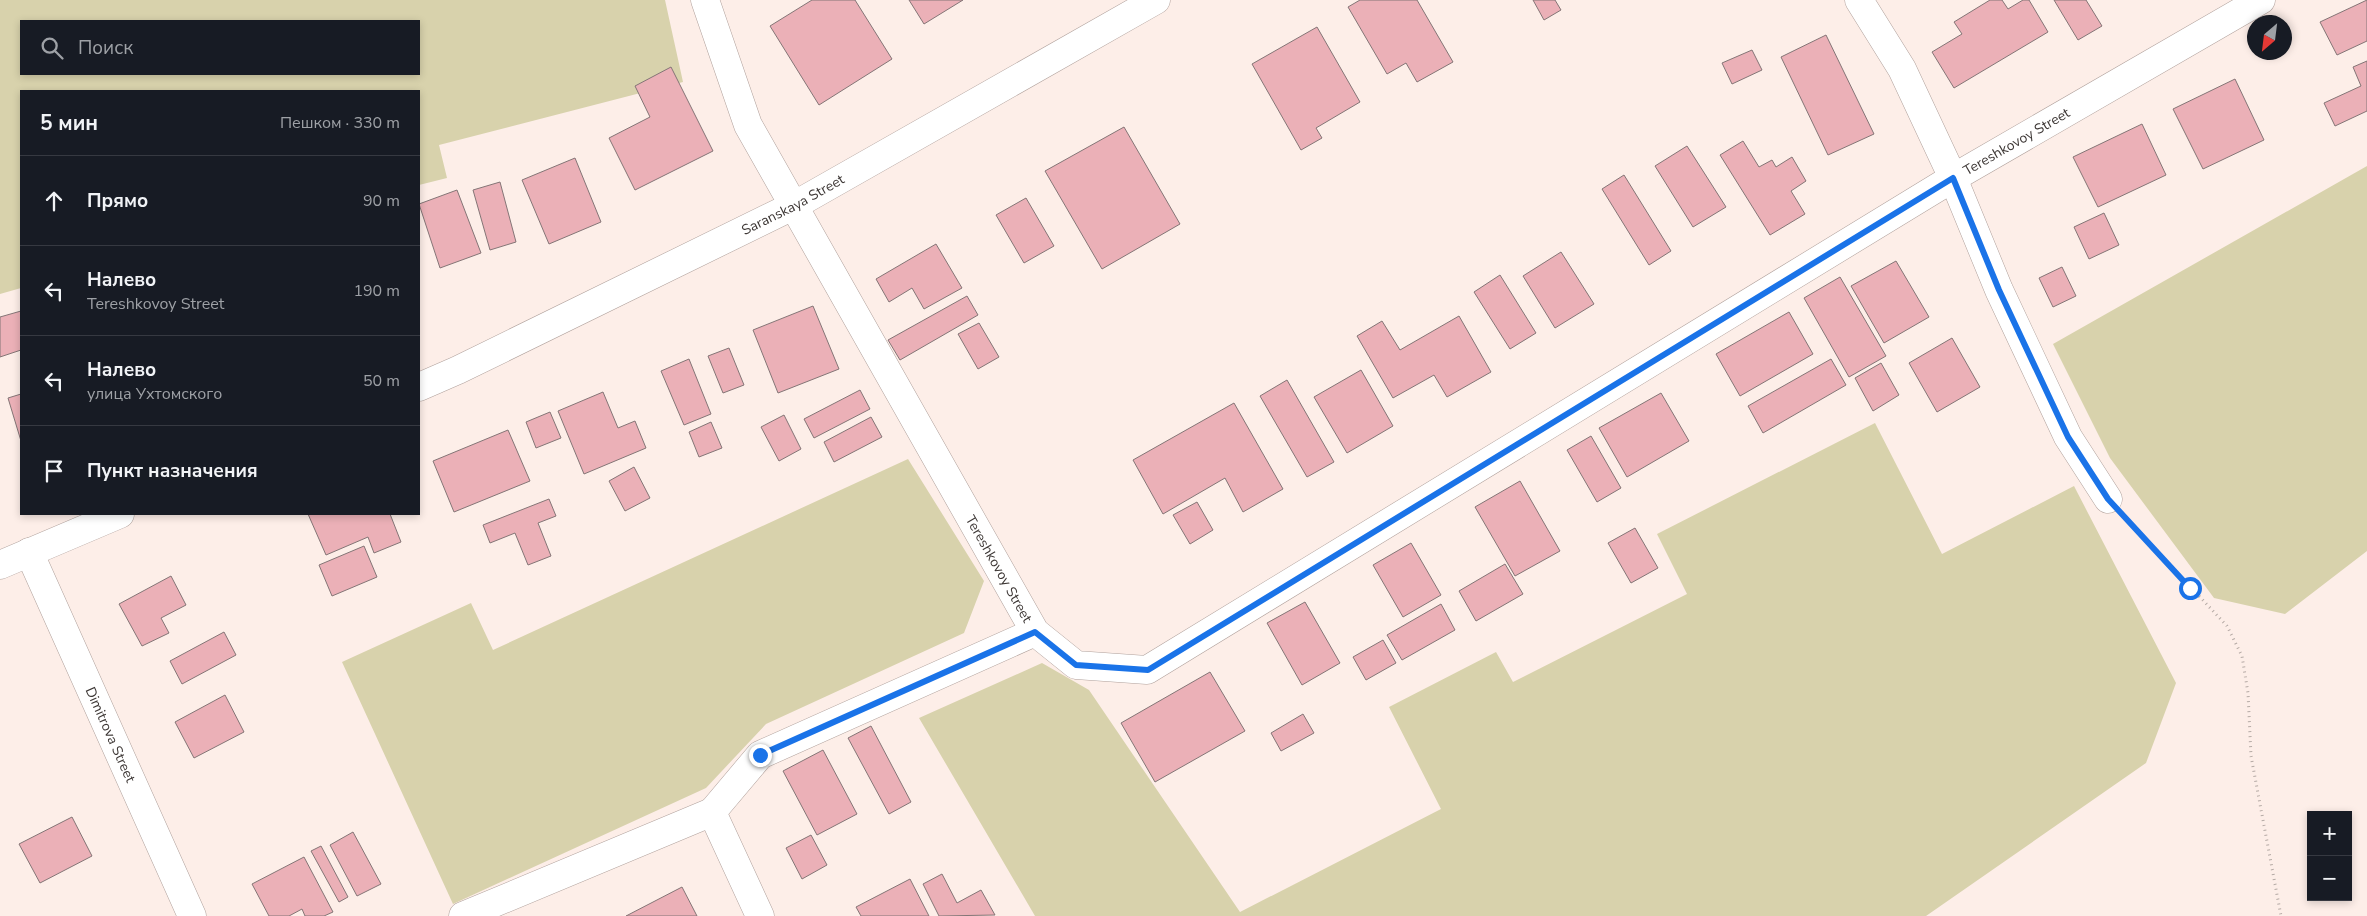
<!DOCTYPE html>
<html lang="ru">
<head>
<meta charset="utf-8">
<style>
	:root { --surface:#171b24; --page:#242831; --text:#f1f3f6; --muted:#9ea1a6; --line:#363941 }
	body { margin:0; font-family:"Nunito Sans",sans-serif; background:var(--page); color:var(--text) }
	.controls { position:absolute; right:15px; bottom:15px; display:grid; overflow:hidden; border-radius:0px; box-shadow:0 2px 8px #0003 }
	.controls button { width:45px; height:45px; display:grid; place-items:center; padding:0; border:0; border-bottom:1px solid var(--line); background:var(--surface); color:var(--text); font:25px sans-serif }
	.compass { position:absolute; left:2247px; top:15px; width:45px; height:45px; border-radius:50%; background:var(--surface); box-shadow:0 2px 8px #0003; rotate:208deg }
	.stop { position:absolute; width:15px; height:15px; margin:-11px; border:4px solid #1a73e8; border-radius:50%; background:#fff }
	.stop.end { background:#1a73e8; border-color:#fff; box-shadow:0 1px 5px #0008 }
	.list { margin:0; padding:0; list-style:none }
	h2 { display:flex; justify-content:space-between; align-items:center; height:65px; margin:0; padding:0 20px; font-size:21px }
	h2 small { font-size:16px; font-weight:400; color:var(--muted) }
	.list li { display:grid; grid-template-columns:32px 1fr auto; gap:15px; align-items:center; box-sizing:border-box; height:90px; padding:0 20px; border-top:1px solid var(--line) }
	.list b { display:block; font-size:19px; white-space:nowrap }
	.list p { margin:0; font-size:16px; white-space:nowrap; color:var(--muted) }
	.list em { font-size:16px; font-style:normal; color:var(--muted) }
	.icon { flex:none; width:28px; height:28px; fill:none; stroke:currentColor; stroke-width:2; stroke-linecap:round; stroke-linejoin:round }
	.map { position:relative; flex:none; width:2367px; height:916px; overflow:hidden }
	.search { position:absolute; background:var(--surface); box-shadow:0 2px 8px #0003; left:20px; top:20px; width:400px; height:55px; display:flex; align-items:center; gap:12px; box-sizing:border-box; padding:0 18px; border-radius:0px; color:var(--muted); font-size:19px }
	.panel { position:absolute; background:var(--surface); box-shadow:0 2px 8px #0003; left:20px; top:90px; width:400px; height:425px; border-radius:0px }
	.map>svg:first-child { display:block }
	.green { fill:#d8d2ac; fill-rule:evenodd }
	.building { fill:#ebb0b7; stroke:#847576 }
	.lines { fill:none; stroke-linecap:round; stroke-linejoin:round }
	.minor-casing { stroke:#b0a19c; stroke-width:29 }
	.path { stroke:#b5aaa5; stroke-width:3; stroke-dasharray:1 4; stroke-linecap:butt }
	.minor { stroke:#fff; stroke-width:28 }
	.route { stroke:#1a73e8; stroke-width:6 }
	.labels { text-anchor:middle; stroke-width:4; stroke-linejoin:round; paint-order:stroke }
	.street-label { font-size:14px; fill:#3d3735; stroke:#fff }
</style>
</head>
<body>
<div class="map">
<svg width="2367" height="916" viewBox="0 0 2367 916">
	<rect width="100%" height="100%" fill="#fdeee8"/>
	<path class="green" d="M0 0H665L683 82 439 145 447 178 419 185V91H21V288L0 294ZM21 21H419V74H21Z
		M2367 166V551L2285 614 2214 598 2110 458 2053 344Z
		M1875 423 1942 554 2074 486 2176 683 2146 763 1926 916H1035L919 718 1042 663 1089 690 1240 912 1441 809 1389 707 1496 652 1513 682 1687 594 1657 534Z
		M908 459 984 581 964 633 766 724 706 788 453 904 342 662 471 603 493 650Z"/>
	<path class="building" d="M812 0H855L892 59 819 105 770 26Z
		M909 0H963L924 24Z
		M1360 0H1417L1453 62 1417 82 1406 63 1387 74 1348 7Z
		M1533 0H1555L1561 10 1544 20Z
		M1990 0H2002L2008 9 2023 0H2029L2048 32 1954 88 1932 52 1962 34 1954 22Z
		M2054 0H2086L2102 26 2078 40Z
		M2367 0V41L2337 55 2320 22Z
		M1317 27 1360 102 1316 128 1322 138 1301 150 1252 64Z
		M1826 35 1874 134 1828 155 1781 57Z
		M1752 50 1762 70 1732 84 1722 63Z
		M2367 61V111L2335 126 2324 103 2361 86 2353 67Z
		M671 67 713 151 635 190 609 138 650 117 635 86Z
		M2235 79 2264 140 2203 169 2173 109Z
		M2142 124 2166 175 2098 207 2073 157Z
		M1124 127 1180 224 1102 269 1045 171Z
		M1743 141 1759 167 1772 160 1776 167 1792 157 1806 181 1791 191 1805 214 1770 235 1720 155Z
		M1687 146 1726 207 1693 227 1655 166Z
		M575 158 601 222 549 244 522 180Z
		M1624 175 1671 251 1649 265 1602 189Z
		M500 182 516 242 490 250 473 190Z
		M457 190 481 253 440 268 419 204Z
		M1026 198 1054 246 1024 263 996 215Z
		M2104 213 2119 245 2089 259 2074 227Z
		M936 244 962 288 924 309 912 288 889 302 876 279Z
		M1561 252 1594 304 1555 328 1523 276Z
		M1896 261 1929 317 1884 343 1851 286Z
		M2062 267 2076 296 2053 307 2039 278Z
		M1500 275 1536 333 1510 349 1474 292Z
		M1840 277 1886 356 1849 377 1804 298Z
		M967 296 978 315 900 360 888 340Z
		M813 306 839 369 778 393 753 330Z
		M21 311V350L0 357V317Z
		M1789 312 1813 354 1740 396 1716 354Z
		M1459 316 1491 372 1447 397 1434 375 1393 398 1357 336 1382 321 1400 350Z
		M979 323 999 357 978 369 958 334Z
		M1952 338 1980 387 1937 412 1909 363Z
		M729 348 744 385 723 393 708 356Z
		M689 359 711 414 684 425 661 371Z
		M1831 359 1846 385 1763 433 1748 406Z
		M1881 363 1899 395 1873 411 1855 378Z
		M1361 370 1393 426 1347 453 1314 397Z
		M1287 380 1334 462 1307 477 1260 396Z
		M860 390 870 409 814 438 804 419Z
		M603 392 618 428 635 421 646 448 584 474 558 411Z
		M1661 393 1689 441 1627 477 1599 428Z
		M21 394V441L8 398Z
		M1234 403 1283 489 1243 512 1225 478 1163 514 1133 460Z
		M550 412 561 438 536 448 526 422Z
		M784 415 801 449 779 461 761 427Z
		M871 417 882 437 834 462 824 442Z
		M711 422 722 448 699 457 689 432Z
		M508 430 530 481 454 512 433 461Z
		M1591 436 1621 488 1597 502 1567 450Z
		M634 467 650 498 625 511 609 481Z
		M1520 481 1560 551 1515 576 1475 507Z
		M549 499 556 516 538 523 551 556 528 565 515 533 490 543 483 525Z
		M1197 502 1213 530 1190 544 1173 515Z
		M308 514H390L401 542 374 553 368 537 326 555Z
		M1635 528 1658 568 1631 583 1608 543Z
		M1411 543 1441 595 1403 617 1373 565Z
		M364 546 377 577 332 596 319 565Z
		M1505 564 1523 594 1476 621 1459 591Z
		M171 576 186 605 161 618 169 633 142 646 119 604Z
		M1305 602 1340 663 1302 685 1267 623Z
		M1441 604 1455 630 1402 660 1387 635Z
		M224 632 236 655 182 684 170 661Z
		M1383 640 1396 663 1366 680 1353 657Z
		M1210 672 1245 731 1155 782 1121 723Z
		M225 695 244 732 194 758 175 722Z
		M1303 714 1314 733 1281 751 1271 733Z
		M871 726 911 802 889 814 848 738Z
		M823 750 857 814 817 835 783 771Z
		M72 817 92 856 40 883 19 844Z
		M353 832 381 884 357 896 330 845Z
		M811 835 827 865 802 879 786 848Z
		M321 846 348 897 339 902 311 851Z
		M304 857 333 912 324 916H305L302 909 289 916H269L252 884Z
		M942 874 957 903 981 890 995 915 939 916 923 884Z
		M910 879 929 916H861L856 907Z
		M682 887 697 916H626Z"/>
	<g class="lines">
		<g class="minor-casing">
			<g id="minor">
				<path id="s1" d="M705 0 748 125 1035 632 1076 665 1147 670 1953 178 2261 0"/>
				<path d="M1859 0 1902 69 1953 178 1999 290 2068 437 2108 499"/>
				<path id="s2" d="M419 387 458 370 795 205 1156 0"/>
				<path id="s3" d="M29 552 192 916"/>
				<path d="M0 565 120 514"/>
				<path d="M463 916 712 812"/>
				<path d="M760 916 712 812 760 755 1035 632"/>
			</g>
		</g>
		<path class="path" d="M2131 523 2227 626 2242 656 2248 693 2251 756 2281 916"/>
		<use href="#minor" class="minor"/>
	</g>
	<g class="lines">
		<path class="route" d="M760 755 1035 632 1076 665 1148 670 1953 178 1999 290 2068 437 2108 499 2190 588"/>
	</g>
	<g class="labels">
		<g class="street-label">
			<text dy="5" stroke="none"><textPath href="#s1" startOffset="1856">Tereshkovoy Street</textPath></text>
			<text dy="5" stroke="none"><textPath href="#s2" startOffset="416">Saranskaya Street</textPath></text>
			<text dy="5" stroke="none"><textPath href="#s1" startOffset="642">Tereshkovoy Street</textPath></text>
			<text dy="5" stroke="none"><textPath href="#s3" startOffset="200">Dimitrova Street</textPath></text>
		</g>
	</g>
</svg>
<div class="controls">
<button>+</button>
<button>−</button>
</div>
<svg class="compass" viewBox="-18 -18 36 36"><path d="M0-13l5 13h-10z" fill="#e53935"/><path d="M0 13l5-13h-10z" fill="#9ea1a6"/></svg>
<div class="stop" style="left:2190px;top:588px"></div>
<div class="stop end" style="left:760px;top:755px"></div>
<div class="search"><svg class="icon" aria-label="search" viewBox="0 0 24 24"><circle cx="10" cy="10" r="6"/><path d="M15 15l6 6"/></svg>Поиск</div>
<section class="panel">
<h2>5 мин<small>Пешком · 330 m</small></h2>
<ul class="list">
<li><svg class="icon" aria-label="ahead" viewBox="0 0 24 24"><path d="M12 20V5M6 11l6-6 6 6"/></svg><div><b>Прямо</b></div><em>90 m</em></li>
<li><svg class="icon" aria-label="left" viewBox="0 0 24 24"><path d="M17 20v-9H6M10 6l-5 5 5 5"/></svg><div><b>Налево</b><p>Tereshkovoy Street</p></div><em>190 m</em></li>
<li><svg class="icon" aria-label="left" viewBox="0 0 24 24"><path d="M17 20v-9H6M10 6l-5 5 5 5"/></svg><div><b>Налево</b><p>улица Ухтомского</p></div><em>50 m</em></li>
<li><svg class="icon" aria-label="arrive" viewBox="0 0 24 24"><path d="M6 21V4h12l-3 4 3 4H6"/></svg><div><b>Пункт назначения</b></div></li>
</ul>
</section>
</div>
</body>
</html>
